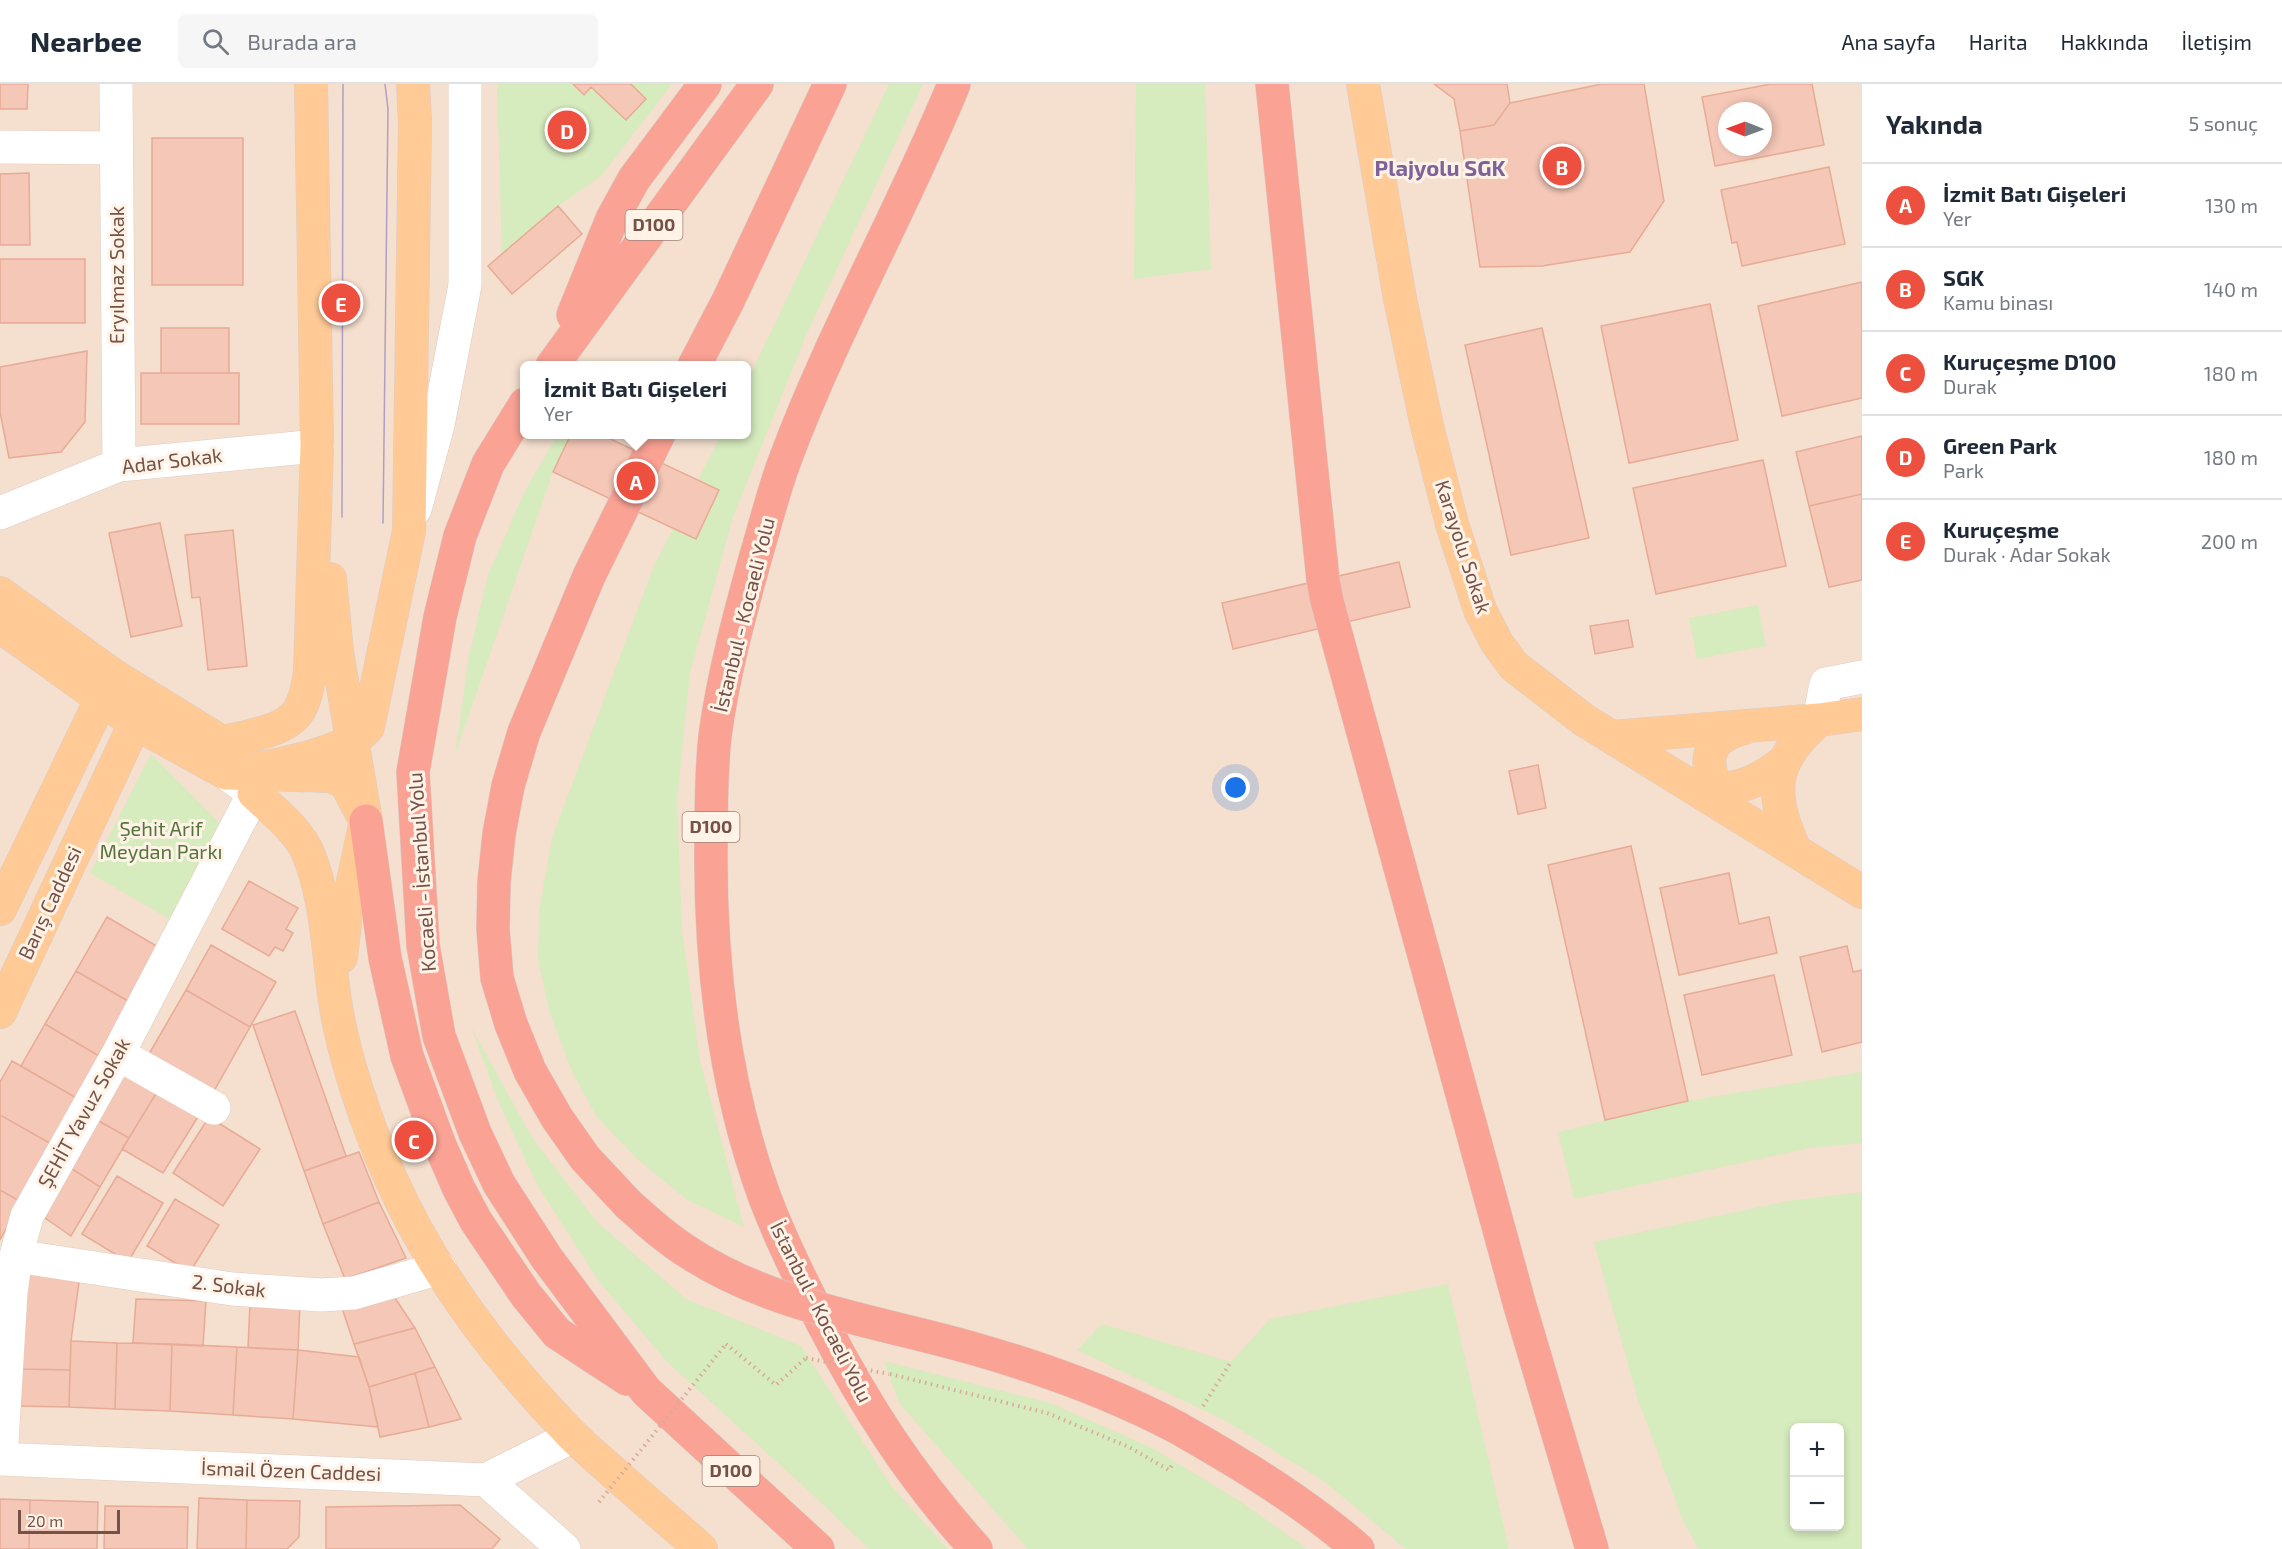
<!DOCTYPE html>
<html lang="tr">
<head>
<meta charset="utf-8">
<style>
	:root { --surface:#fff; --page:#f6f6f7; --text:#1f2937; --muted:#747a83; --line:#e0e1e3; --accent:#ed503f }
	body { margin:0; font-family:"Exo 2",sans-serif; background:var(--page); color:var(--text) }
	.controls { position:absolute; right:18px; bottom:18px; display:grid; overflow:hidden; border-radius:9px; box-shadow:0 3px 9px #0003 }
	.controls button { width:54px; height:54px; display:grid; place-items:center; padding:0; border:0; border-bottom:2px solid var(--line); background:var(--surface); color:var(--text); font:30px sans-serif }
	.compass { position:absolute; left:1718px; top:18px; width:54px; height:54px; border-radius:50%; background:var(--surface); box-shadow:0 3px 9px #0003; rotate:271deg }
	.scale { position:absolute; left:18px; bottom:15px; width:102px; box-sizing:border-box; padding-left:6px; border:3px solid #755147; border-top:0; font-size:16px; line-height:21px; white-space:nowrap; color:#755147; -webkit-text-stroke:4px #fff3e7; paint-order:stroke }
	.you { position:absolute; left:1236px; top:704px; width:21px; height:21px; margin:-15px; border:4px solid #fff; border-radius:50%; background:#1a73e8; box-shadow:0 0 0 9px #1a73e833 }
	.badge { display:grid; place-items:center; width:39px; height:39px; border-radius:50%; background:var(--accent); color:#fff; font-size:20px; font-weight:700 }
	.pin { position:absolute; translate:-50% -50%; border:3px solid #fff; box-shadow:0 2px 6px #0006 }
	.popup { position:absolute; left:520px; top:277px; width:231px; height:78px; box-sizing:border-box; display:grid; place-content:center; border-radius:9px; background:var(--surface); filter:drop-shadow(0 2px 4px #0005); font-size:20px; white-space:nowrap; color:var(--muted) }
	.popup b { font-size:22px; color:var(--text) }
	.popup::after { content:''; position:absolute; left:50%; top:100%; margin-left:-12px; border:12px solid transparent; border-top-color:var(--surface) }
	.list { margin:0; padding:0; list-style:none }
	h2 { display:flex; justify-content:space-between; align-items:center; height:78px; margin:0; padding:0 24px; font-size:26px }
	h2 small { font-size:20px; font-weight:400; color:var(--muted) }
	.list li { display:grid; grid-template-columns:39px 1fr auto; gap:18px; align-items:center; box-sizing:border-box; height:84px; padding:0 24px; border-top:2px solid var(--line) }
	.list b { display:block; font-size:22px; white-space:nowrap }
	.list p { margin:0; font-size:20px; white-space:nowrap; color:var(--muted) }
	.list em { font-size:20px; font-style:normal; color:var(--muted) }
	.icon { flex:none; width:33px; height:33px; fill:none; stroke:currentColor; stroke-width:2; stroke-linecap:round; stroke-linejoin:round }
	.map { position:relative; flex:none; width:1862px; height:1465px; overflow:hidden }
	header { display:flex; align-items:center; gap:36px; box-sizing:border-box; height:84px; padding:0 30px; background:var(--surface); border-bottom:2px solid var(--line) }
	header strong { font-size:28px }
	nav { display:flex; gap:33px; margin-inline-start:auto; font-size:21px }
	.search { width:420px; height:54px; background:var(--page); display:flex; align-items:center; gap:15px; box-sizing:border-box; padding:0 21px; border-radius:9px; color:var(--muted); font-size:22px }
	main { display:flex }
	aside { flex:1; background:var(--surface) }
	.map>svg:first-child { display:block }
	.residential { fill:#f5dfce; fill-rule:evenodd }
	.green { fill:#d6ebbe; fill-rule:evenodd }
	.building { fill:#f4c7b7; stroke:#e7ab96; stroke-width:1.5; fill-rule:evenodd }
	.lines { fill:none; stroke-linecap:round; stroke-linejoin:round }
	.minor-casing { stroke:#e3cbbf; stroke-width:34 }
	.major-casing { stroke:#d8cecb; stroke-width:34 }
	.highway-casing { stroke:#d8cecb; stroke-width:34 }
	.path { stroke:#d8aa9a; stroke-width:4; stroke-dasharray:1.5 4.5; stroke-linecap:butt }
	.minor { stroke:#fff; stroke-width:33 }
	.major { stroke:#ffca95; stroke-width:33 }
	.highway { stroke:#faa294; stroke-width:33 }
	.tram { stroke:#af9fc6; stroke-width:1.5 }
	.highway-bridge-casing { stroke:#d8cecb; stroke-width:34; stroke-linecap:butt }
	.path-bridge { stroke:#d8aa9a; stroke-width:4; stroke-dasharray:1.5 4.5; stroke-linecap:butt }
	.highway-bridge { stroke:#faa294; stroke-width:33 }
	.labels { text-anchor:middle; stroke-width:6; stroke-linejoin:round; paint-order:stroke }
	.shield { fill:#fff3e7; stroke:#9e8277; stroke-width:1.5 }
	.shield-label { font-size:18px; font-weight:bold; fill:#755147 }
	.street-label { font-size:20px; fill:#755147; stroke:#fff3e7 }
	.park-label { font-size:20px; fill:#54753c; stroke:#fff3e7 }
	.quarter-label { font-size:22px; font-weight:bold; fill:#7f6299; stroke:#fff3e7 }
</style>
</head>
<body>
<header>
<strong>Nearbee</strong>
<div class="search"><svg class="icon" aria-label="search" viewBox="0 0 24 24"><circle cx="10" cy="10" r="6"/><path d="M15 15l6 6"/></svg>Burada ara</div>
<nav><a>Ana sayfa</a><a>Harita</a><a>Hakkında</a><a>İletişim</a></nav>
</header>
<main>
<div class="map">
<svg width="1862" height="1465" viewBox="0 0 1862 1465">
	<rect width="100%" height="100%" fill="#fdeee0"/>
	<path class="residential" d="M0 0H1862V1465H0ZM1727 27H1763V63H1727ZM525 282H747V350H525ZM1794 1344H1840V1442H1794Z"/>
	<path class="green" d="M497 0H672L601 92 558 122 502 170Z
		M889 0H923L807 249 733 433 690 589 677 717 682 846 700 976 744 1143 686 1115 637 1075 597 1033 573 990 550 929 538 876 539 827 552 754 653 484 721 351 747 350V298Z
		M1136 0H1205L1211 185 1134 195Z
		M557 351H571L553 388 455 671 469 572 488 491 524 409Z
		M1758 521 1766 562 1697 575 1689 534Z
		M151 670 225 745 169 835 90 789Z
		M471 943 531 1052 596 1137 686 1215 801 1262 892 1403 948 1465H869L811 1409 667 1278 598 1196 538 1102 501 1024Z
		M1862 988V1059L1810 1064 1574 1115 1558 1048 1688 1017Z
		M1862 1108V1465H1699L1684 1439 1637 1313 1594 1158 1788 1117ZM1794 1344H1840V1442H1794Z
		M1448 1200 1509 1465H1406L1325 1398 1226 1337 1077 1266 1102 1240 1231 1278 1270 1235Z
		M884 1277 1050 1319 1152 1364 1240 1417 1307 1465H1028L899 1319Z"/>
	<path class="building" d="M0 0H28L27 25H0Z
		M573 0H631L646 15 626 36 591 3 584 11Z
		M1434 0H1507L1510 19 1494 41 1460 47 1454 15Z
		M1602 0H1644L1664 117 1630 168 1542 182 1480 183 1460 47 1494 41 1510 19Z
		M1771 0H1812L1824 61 1715 82 1702 13ZM1727 27H1763V63H1727Z
		M152 54H243V201H152Z
		M1829 83 1845 160 1742 182 1737 158 1732 159 1721 106Z
		M29 89 30 161H0V90Z
		M558 122 582 150 512 210 488 182Z
		M0 175H85V239H0Z
		M1862 198V314L1782 332 1758 222Z
		M1710 220 1738 356 1629 379 1601 242Z
		M161 244H229V289H161Z
		M1542 244 1589 454 1511 471 1465 261Z
		M87 267 85 338 61 368 9 374 0 328V283Z
		M141 289H239V340H141Z
		M571 350H600L719 406 696 455 553 388Z
		M1862 352V410L1809 422 1796 368Z
		M1763 376 1786 482 1656 510 1633 404Z
		M1862 410V496L1829 503 1809 422Z
		M160 439 182 542 131 553 109 449Z
		M233 446 247 582 208 586 200 513 192 514 185 451Z
		M1399 478 1410 523 1233 565 1222 519Z
		M1628 536 1633 563 1595 570 1590 542Z
		M1538 681 1546 724 1518 730 1509 687Z
		M1631 762 1688 1017 1605 1036 1548 781Z
		M1729 789 1739 840 1769 833 1777 869 1679 891 1660 804Z
		M249 797 298 824 286 845 293 849 283 867 275 863 269 872 222 845Z
		M107 833 165 867 135 921 76 887Z
		M211 861 276 898 250 943 186 906Z
		M1847 862 1853 888 1862 886V958L1822 968 1800 873Z
		M76 887 135 921 104 975 45 940Z
		M1774 891 1792 971 1702 991 1684 911Z
		M186 906 250 943 214 1007 149 970Z
		M295 927 346 1072 304 1087 253 941Z
		M45 940 104 975 80 1016 21 982Z
		M12 977 80 1016 53 1061 0 1031V998Z
		M121 979 160 1003 129 1054 90 1032Z
		M160 1003 201 1028 163 1089 122 1065Z
		M0 1031 53 1061 21 1118 0 1106Z
		M90 1032 129 1054 100 1103 63 1079Z
		M209 1033 260 1065 223 1122 173 1089Z
		M359 1068 379 1118 323 1140 304 1087Z
		M63 1079 100 1103 71 1152 35 1127Z
		M117 1092 163 1119 128 1178 82 1150Z
		M0 1106 21 1118 0 1156Z
		M175 1115 219 1141 190 1188 147 1162Z
		M379 1118 406 1174 345 1195 323 1140Z
		M29 1186 80 1191 71 1257 70 1286 18 1285Z
		M393 1211 415 1244 354 1260 342 1224Z
		M136 1215 206 1217 203 1262 133 1259Z
		M250 1219 300 1220 298 1266 248 1264Z
		M415 1244 435 1283 369 1303 354 1260Z
		M71 1257 117 1259 115 1325 69 1323Z
		M117 1259 172 1260 170 1327 115 1325Z
		M172 1260 237 1263 233 1331 170 1327Z
		M237 1263 298 1266 293 1335 233 1331Z
		M298 1266 359 1273 369 1303 378 1343 293 1335Z
		M435 1283 461 1335 429 1343 415 1289Z
		M18 1285 70 1286 69 1323 17 1322Z
		M415 1289 429 1343 380 1353 369 1303Z
		M199 1414 247 1416 246 1465H197Z
		M0 1415 30 1416 29 1465H0Z
		M30 1416 98 1418 97 1465H29Z
		M247 1416 300 1417 299 1453 287 1465H246Z
		M460 1421 500 1455 492 1465H326V1423Z
		M105 1422 188 1423 187 1465H104Z"/>
	<g class="lines">
		<g class="minor-casing">
			<path id="minor" d="M116 0 119 381
				M0 63 116 64
				M415 425 438 341 465 201V0
				M0 429 119 381 317 362
				M1819 636 1826 600 1862 593
				M118 970 214 1024
				M16 1172 232 1205 321 1211 354 1209 440 1184
				M0 1375 486 1396 573 1352
				M1 1375 11 1209 16 1172 27 1132 118 970 254 709 230 692
				M486 1396 564 1465"/>
		</g>
		<g class="major-casing">
			<path id="major" d="M1363 0 1400 215 1427 342 1452 440 1480 526 1497 559 1514 582 1584 636 1862 808
				M330 495 337 568 366 737 346 830 341 873
				M0 509 113 591 220 657C235 657 247 653 261 649 298 639 304 626 310 589L317 362 311 0
				M0 542 135 639 226 689 331 692 345 698 361 728
				M1612 653 1819 636 1862 630
				M226 689C259 686 349 670 368 643L409 447 415 38 413 0
				M1696 704C1732 708 1754 701 1782 679
				M254 709C271 725 299 747 308 769 327 815 328 869 335 917 343 972 368 1044 391 1095 434 1191 498 1275 571 1350 585 1364 601 1377 615 1390 644 1415 672 1440 701 1465
				M1728 725C1707 692 1694 657 1744 644
				M1795 766C1769 710 1770 678 1819 636
				M0 825 111 595
				M0 928 144 620"/>
		</g>
		<g class="highway-casing">
			<path id="highway" d="M954 0C902 127 833 247 785 376 773 408 765 442 755 475 739 533 723 592 715 652 711 689 711 726 711 763 710 881 724 1002 765 1114 781 1156 801 1196 821 1236 865 1322 911 1393 976 1465
				M1272 0 1323 496 1327 517 1520 1222 1592 1465
				M573 231 612 135 634 95 705 0
				M552 282 757 0
				M694 282 728 217 830 0
				M525 320 488 380 460 452 440 533 413 688 423 861 439 952 475 1049 499 1100 546 1173 646 1307 818 1465
				M366 737 385 874 407 972 439 1059 459 1105 476 1137 526 1211 557 1249 627 1295
				M628 1120 585 1074 557 1034 530 987 511 940 497 894 493 845 494 798 499 750 508 702 524 648 589 492 659 350
				M1178 1344C1241 1380 1303 1417 1358 1465"/>
		</g>
		<path class="path" d="M726 1260 776 1301 805 1275
			M890 1290 1047 1329 1129 1363 1169 1386 1172 1381
			M1203 1322 1231 1278"/>
		<use href="#minor" class="minor"/>
		<use href="#major" class="major"/>
		<use href="#highway" class="highway"/>
		<path class="tram" d="M342 433 343 0
			M383 439 388 25 385 0"/>
		<g class="highway-bridge-casing">
			<path id="highway-bridge" d="M628 1120C648 1138 668 1156 691 1170 774 1224 882 1238 975 1265 1045 1285 1114 1310 1178 1344"/>
		</g>
		<path class="path-bridge" d="M806 1274 889 1290
			M599 1418 726 1260"/>
		<use href="#highway-bridge" class="highway-bridge"/>
	</g>
	<g class="labels">
		<g class="shield">
			<rect x="625.5" y="126" width="57" height="30" rx="4.5"/>
			<rect x="682.5" y="728" width="57" height="30" rx="4.5"/>
			<rect x="702.5" y="1372" width="57" height="30" rx="4.5"/>
		</g>
		<g class="shield-label">
			<text x="654" y="147">D100</text>
			<text x="711" y="749">D100</text>
			<text x="731" y="1393">D100</text>
		</g>
		<g class="street-label">
			<text transform="translate(117 191) rotate(-90)" y="7">Eryılmaz Sokak</text>
			<text transform="translate(172 377) rotate(-7)" y="7">Adar Sokak</text>
			<text transform="translate(1463 463) rotate(72)" y="7">Karayolu Sokak</text>
			<text transform="translate(744 531) rotate(-76)" y="7">İstanbul - Kocaeli Yolu</text>
			<text transform="translate(422 788) rotate(-94)" y="7">Kocaeli - İstanbul Yolu</text>
			<text transform="translate(50 819) rotate(-65)" y="7">Barış Caddesi</text>
			<text transform="translate(84 1029) rotate(-61)" y="7">ŞEHİT Yavuz Sokak</text>
			<text transform="translate(229 1202) rotate(7)" y="7">2. Sokak</text>
			<text transform="translate(821 1228) rotate(63)" y="7">İstanbul - Kocaeli Yolu</text>
			<text transform="translate(291 1387) rotate(2)" y="7">İsmail Özen Caddesi</text>
		</g>
		<g class="park-label">
			<text x="161" y="752">Şehit Arif<tspan x="161" dy="23">Meydan Parkı</tspan></text>
		</g>
		<g class="quarter-label">
			<text x="1440" y="92">Plajyolu SGK</text>
		</g>
	</g>
</svg>
<div class="controls">
<button>+</button>
<button>−</button>
</div>
<svg class="compass" viewBox="-18 -18 36 36"><path d="M0-13l5 13h-10z" fill="#e53935"/><path d="M0 13l5-13h-10z" fill="#747a83"/></svg>
<div class="scale">20 m</div>
<div class="you"></div>
<div class="pin badge" style="left:636px;top:397px">A</div>
<div class="popup"><b>İzmit Batı Gişeleri</b>Yer</div>
<div class="pin badge" style="left:1562px;top:82px">B</div>
<div class="pin badge" style="left:414px;top:1056px">C</div>
<div class="pin badge" style="left:567px;top:46px">D</div>
<div class="pin badge" style="left:341px;top:219px">E</div>
</div>
<aside>
<h2>Yakında<small>5 sonuç</small></h2>
<ul class="list">
<li><span class="badge">A</span><div><b>İzmit Batı Gişeleri</b><p>Yer</p></div><em>130 m</em></li>
<li><span class="badge">B</span><div><b>SGK</b><p>Kamu binası</p></div><em>140 m</em></li>
<li><span class="badge">C</span><div><b>Kuruçeşme D100</b><p>Durak</p></div><em>180 m</em></li>
<li><span class="badge">D</span><div><b>Green Park</b><p>Park</p></div><em>180 m</em></li>
<li><span class="badge">E</span><div><b>Kuruçeşme</b><p>Durak · Adar Sokak</p></div><em>200 m</em></li>
</ul>
</aside>
</main>
</body>
</html>
